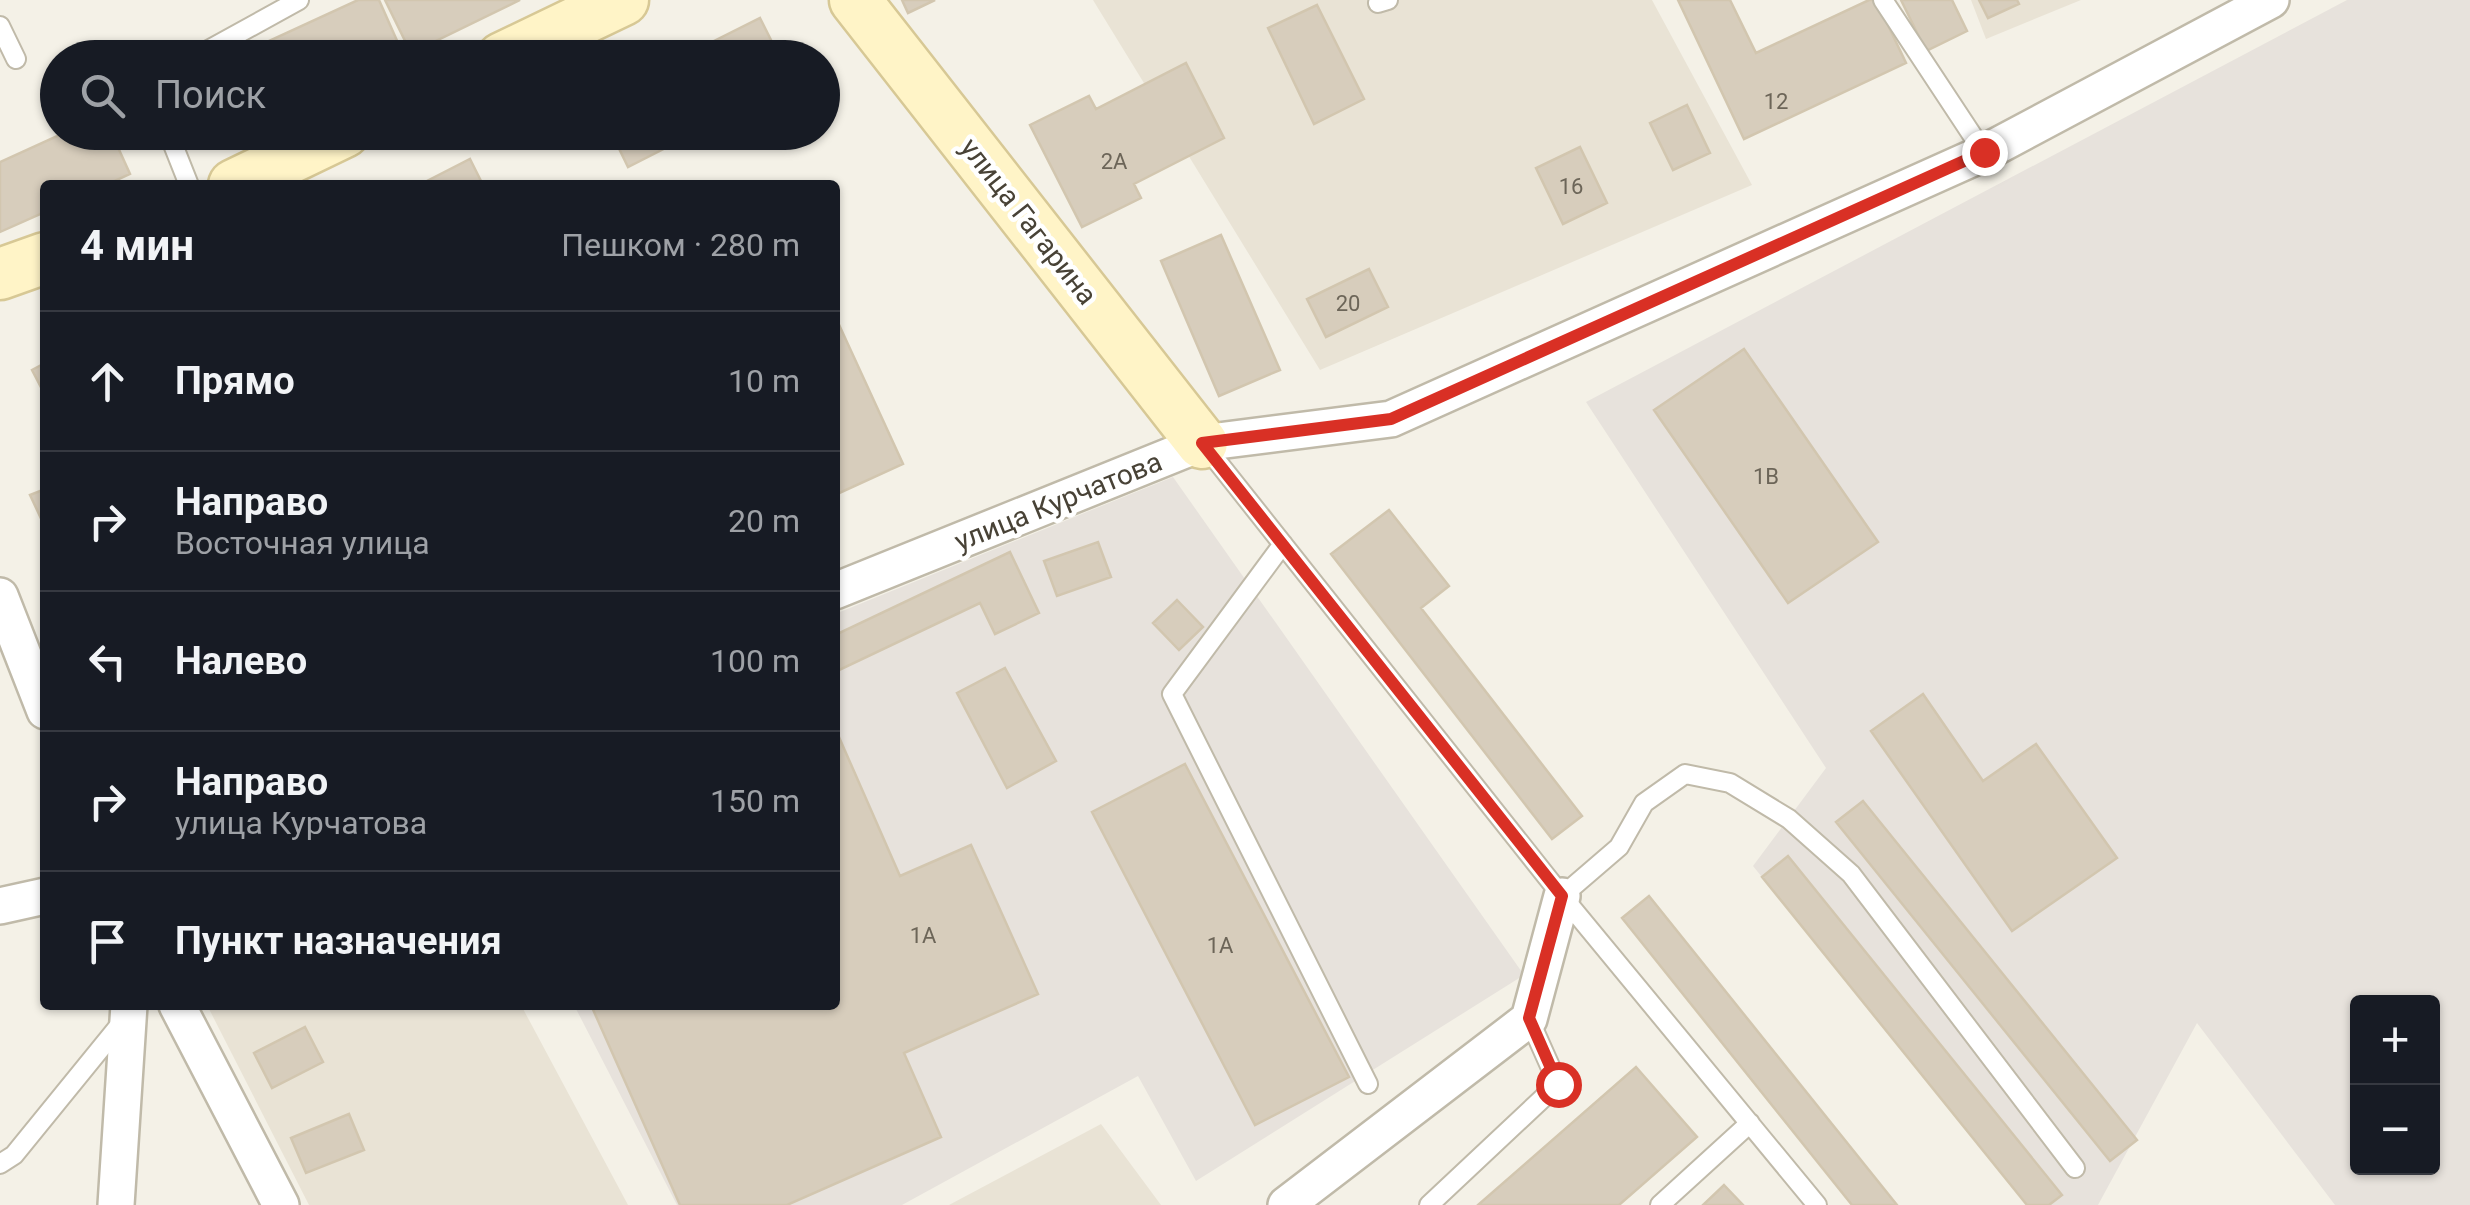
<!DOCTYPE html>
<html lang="ru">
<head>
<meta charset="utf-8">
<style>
	:root { --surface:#171b24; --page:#242831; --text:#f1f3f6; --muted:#9ea1a6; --line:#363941 }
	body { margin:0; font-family:Roboto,sans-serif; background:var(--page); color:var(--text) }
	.controls { position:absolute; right:30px; bottom:30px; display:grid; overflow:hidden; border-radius:10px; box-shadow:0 2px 8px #0004 }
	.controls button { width:90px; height:90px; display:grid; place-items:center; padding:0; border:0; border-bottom:2px solid var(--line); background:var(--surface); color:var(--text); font:50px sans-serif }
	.stop { position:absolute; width:30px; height:30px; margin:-22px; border:8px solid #d93025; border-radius:50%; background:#fff }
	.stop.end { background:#d93025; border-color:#fff; box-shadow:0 2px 10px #0008 }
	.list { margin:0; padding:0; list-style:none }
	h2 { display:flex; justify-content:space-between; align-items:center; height:130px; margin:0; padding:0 40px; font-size:42px }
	h2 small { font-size:32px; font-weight:400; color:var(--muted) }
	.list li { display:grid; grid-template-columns:65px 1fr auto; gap:30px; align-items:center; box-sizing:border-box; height:140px; padding:0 40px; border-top:2px solid var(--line) }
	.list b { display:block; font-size:38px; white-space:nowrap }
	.list p { margin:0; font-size:32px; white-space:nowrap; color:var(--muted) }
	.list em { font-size:32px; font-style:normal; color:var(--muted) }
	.icon { flex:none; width:55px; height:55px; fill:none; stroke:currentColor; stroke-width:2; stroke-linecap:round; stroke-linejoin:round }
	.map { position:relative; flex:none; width:2470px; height:1205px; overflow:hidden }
	.search { position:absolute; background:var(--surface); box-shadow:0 2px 8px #0004; left:40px; top:40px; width:800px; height:110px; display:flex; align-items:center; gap:25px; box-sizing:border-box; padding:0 35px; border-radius:55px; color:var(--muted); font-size:38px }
	.panel { position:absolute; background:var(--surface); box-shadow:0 2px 8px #0004; left:40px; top:180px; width:800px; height:830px; border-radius:10px }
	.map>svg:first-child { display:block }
	.residential { fill:#e9e3d5 }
	.industrial { fill:#e7e2dc; fill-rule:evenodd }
	.building { fill:#d7cdbc; stroke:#d2c6af; stroke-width:2.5 }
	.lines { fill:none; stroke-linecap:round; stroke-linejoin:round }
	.lane-casing { stroke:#c0baa9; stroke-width:22 }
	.street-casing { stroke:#c0baa9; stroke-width:40 }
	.secondary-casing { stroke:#d7c895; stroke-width:55 }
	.lane { stroke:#fff; stroke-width:18 }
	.street { stroke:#fff; stroke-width:35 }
	.secondary { stroke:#fff4c7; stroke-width:50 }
	.route { stroke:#d93025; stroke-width:12 }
	.labels { text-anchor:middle; stroke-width:9; stroke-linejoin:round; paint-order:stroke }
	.number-label { font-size:22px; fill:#6c6558 }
	.street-label { font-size:28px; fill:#484236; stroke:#fff }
</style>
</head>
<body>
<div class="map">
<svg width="2470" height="1205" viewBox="0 0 2470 1205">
	<rect width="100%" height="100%" fill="#f4f1e7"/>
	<path class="residential" d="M1093 0H1652L1752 185 1320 370Z
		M1971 0H2081L1986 39Z
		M207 1005H521L628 1205H309Z
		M1101 1124 1161 1205H949Z"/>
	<path class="industrial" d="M2347 0H2470V1205H2335L2197 1023 2098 1205H2027L1753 866 1826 768 1586 402ZM2358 1002H2432V1168H2358Z
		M1173 477 1524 975 1196 1181 1138 1076 902 1205H677L574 1005H835V614Z"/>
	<path class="building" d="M358 0H379L402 52 390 58H232Z
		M385 0H520L411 53Z
		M902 0H935L908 13Z
		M1678 0H1730L1756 53 1869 0H1876L1906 63 1744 139Z
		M1901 0H1952L1967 31 1926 51Z
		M1979 0H2017L2019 4 1988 18Z
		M1317 5 1364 99 1314 124 1268 28Z
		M760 18 780 58H680Z
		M1186 63 1224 138 1134 184 1141 198 1082 227 1030 125 1089 96 1096 109Z
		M1687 105 1710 153 1673 170 1650 123Z
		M66 132H111L130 174 106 185H45V212L0 232V162Z
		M611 132H697L628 167Z
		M1580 147 1607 203 1563 224 1536 168Z
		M470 159 483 185H419Z
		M1221 235 1280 370 1219 396 1161 261Z
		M1369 269 1388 307 1326 337 1307 299Z
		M835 316 903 464 835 495Z
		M1744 349 1878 542 1788 603 1654 410Z
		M45 363V395L32 370Z
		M45 489V527L30 495Z
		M1389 510 1449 586 1421 608 1582 816 1552 839 1331 554Z
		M1098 542 1111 577 1057 596 1044 561Z
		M1010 552 1039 613 995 634 980 603 835 672V635Z
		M1177 600 1203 627 1179 650 1153 623Z
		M1005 668 1056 761 1007 788 957 693Z
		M1923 694 1983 781 2036 744 2117 858 2012 931 1871 731Z
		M835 728 900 876 971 845 1038 994 904 1053 941 1137 787 1205H680L591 1005H835Z
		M1185 764 1349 1077 1255 1125 1092 812Z
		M1863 801 2137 1140 2110 1161 1836 822Z
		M1788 856 2062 1195 2049 1205H2027L1762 877Z
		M1649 896 1897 1205H1852L1622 918Z
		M305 1027 323 1062 272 1088 254 1053Z
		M1636 1067 1697 1137 1619 1205H1478Z
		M349 1114 364 1150 306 1173 291 1138Z
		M1724 1185 1743 1205H1703Z"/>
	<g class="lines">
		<g class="lane-casing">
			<path id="lane" d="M1883 0 1984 153
				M1378 3 1388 0
				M0 26 16 59
				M194 58 299 0
				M168 132 189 185
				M1205 446 1562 896 1817 1205
				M1283 544 1172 694 1368 1084
				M1562 896 1619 847 1644 803 1685 774 1730 783 1789 819 1851 874 2075 1168
				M0 1164 14 1155 123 1021
				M1429 1205 1558 1084 1529 1019
				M1660 1205 1750 1123"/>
		</g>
		<g class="street-casing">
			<path id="street" d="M835 591 1202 443 1391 419 1984 153 2271 0
				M0 596 45 711
				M0 906 45 896
				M177 1005 281 1205
				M116 1205 129 1005
				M1286 1205 1529 1019 1562 896"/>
		</g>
		<g class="secondary-casing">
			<path id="secondary" d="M855 0 1202 443
				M502 58 623 0
				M234 185 344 132
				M0 274 45 258"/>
		</g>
		<use href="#lane" class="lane"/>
		<use href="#street" class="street"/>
		<use href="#secondary" class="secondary"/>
	</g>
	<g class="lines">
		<path class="route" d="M1558 1084 1529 1018 1562 896 1202 443 1391 419 1984 152"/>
	</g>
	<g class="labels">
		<g class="number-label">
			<text x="1776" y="109">12</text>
			<text x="1114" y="169">2А</text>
			<text x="1571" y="194">16</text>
			<text x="1348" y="311">20</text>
			<text x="1766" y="484">1В</text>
			<text x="923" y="943">1А</text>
			<text x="1220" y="953">1А</text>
		</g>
		<g class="street-label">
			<text transform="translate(1029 221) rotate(52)" y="10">улица Гагарина</text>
			<text transform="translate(1058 501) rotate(-22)" y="10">улица Курчатова</text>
		</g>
	</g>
</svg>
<div class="controls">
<button>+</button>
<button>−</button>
</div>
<div class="stop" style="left:1558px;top:1084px"></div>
<div class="stop end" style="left:1984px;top:152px"></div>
<div class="search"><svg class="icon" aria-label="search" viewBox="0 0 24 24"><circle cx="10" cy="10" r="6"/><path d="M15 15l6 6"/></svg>Поиск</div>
<section class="panel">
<h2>4 мин<small>Пешком · 280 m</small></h2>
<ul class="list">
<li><svg class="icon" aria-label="ahead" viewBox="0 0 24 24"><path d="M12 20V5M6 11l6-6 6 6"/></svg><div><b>Прямо</b></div><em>10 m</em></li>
<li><svg class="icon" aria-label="right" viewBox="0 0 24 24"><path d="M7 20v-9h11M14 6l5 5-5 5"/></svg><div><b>Направо</b><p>Восточная улица</p></div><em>20 m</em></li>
<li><svg class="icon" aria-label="left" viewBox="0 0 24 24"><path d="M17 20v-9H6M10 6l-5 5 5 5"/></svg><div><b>Налево</b></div><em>100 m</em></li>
<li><svg class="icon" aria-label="right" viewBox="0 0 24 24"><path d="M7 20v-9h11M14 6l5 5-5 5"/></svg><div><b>Направо</b><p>улица Курчатова</p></div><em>150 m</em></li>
<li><svg class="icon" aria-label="arrive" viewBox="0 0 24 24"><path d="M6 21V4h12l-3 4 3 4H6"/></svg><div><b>Пункт назначения</b></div></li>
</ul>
</section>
</div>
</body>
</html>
